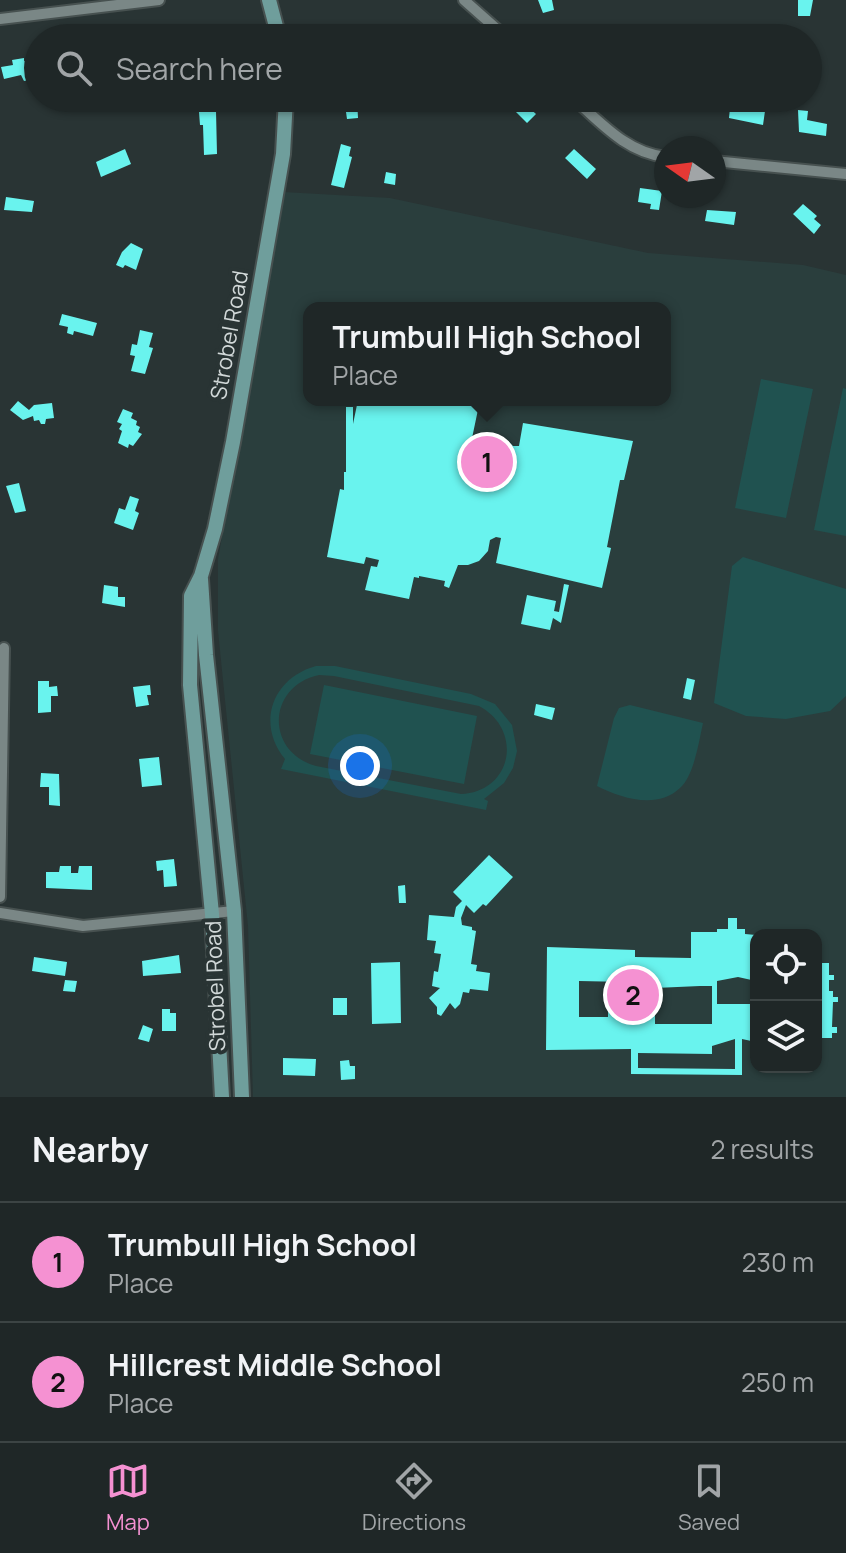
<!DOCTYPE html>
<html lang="en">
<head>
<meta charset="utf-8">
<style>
	:root { --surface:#1f2727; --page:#2c3333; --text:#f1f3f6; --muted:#a1a5a7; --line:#3c4444; --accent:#f591d2 }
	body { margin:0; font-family:Manrope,sans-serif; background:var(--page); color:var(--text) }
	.controls { position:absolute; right:24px; bottom:24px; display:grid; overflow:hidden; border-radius:16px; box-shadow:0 2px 6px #0004 }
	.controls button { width:72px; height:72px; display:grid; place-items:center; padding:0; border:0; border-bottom:2px solid var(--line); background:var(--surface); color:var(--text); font:40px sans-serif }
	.compass { position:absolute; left:654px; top:136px; width:72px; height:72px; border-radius:50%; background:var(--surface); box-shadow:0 2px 6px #0004; rotate:284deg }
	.you { position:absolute; left:360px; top:766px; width:28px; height:28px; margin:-20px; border:6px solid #fff; border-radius:50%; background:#1a73e8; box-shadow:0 0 0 12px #1a73e833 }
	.badge { display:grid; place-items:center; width:52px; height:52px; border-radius:50%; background:var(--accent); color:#111; font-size:26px; font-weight:700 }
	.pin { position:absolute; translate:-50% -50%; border:4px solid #fff; box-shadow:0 2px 8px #0006 }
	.popup { position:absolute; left:303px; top:302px; width:368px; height:104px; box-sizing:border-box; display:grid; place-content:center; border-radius:16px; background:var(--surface); filter:drop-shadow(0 2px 6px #0005); font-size:26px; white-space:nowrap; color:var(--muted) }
	.popup b { font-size:30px; color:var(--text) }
	.popup::after { content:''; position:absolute; left:50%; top:100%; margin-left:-16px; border:16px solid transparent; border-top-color:var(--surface) }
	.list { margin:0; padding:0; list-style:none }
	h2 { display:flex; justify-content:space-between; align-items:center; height:104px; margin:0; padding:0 32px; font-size:34px }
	h2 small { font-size:26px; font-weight:400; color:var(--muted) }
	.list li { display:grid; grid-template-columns:52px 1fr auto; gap:24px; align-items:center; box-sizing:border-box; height:120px; padding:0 32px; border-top:2px solid var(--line) }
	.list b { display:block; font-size:30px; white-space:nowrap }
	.list p { margin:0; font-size:26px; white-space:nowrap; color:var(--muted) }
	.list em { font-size:26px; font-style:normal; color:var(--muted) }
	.icon { flex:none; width:44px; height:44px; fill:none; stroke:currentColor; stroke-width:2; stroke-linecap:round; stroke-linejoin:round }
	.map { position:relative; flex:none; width:846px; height:1097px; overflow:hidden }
	.search { position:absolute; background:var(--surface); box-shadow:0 2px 6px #0004; left:24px; right:24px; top:24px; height:88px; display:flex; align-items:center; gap:20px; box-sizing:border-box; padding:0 28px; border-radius:44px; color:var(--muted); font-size:30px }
	.sheet { height:344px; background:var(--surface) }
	nav { display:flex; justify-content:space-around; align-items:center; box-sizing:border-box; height:112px; border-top:2px solid var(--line); background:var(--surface); font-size:22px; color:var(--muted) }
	nav a { display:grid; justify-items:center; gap:4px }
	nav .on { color:var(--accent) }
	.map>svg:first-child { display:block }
	.built { fill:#2a3e3d; fill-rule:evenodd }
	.green { fill:#205250; fill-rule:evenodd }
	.building { fill:#69f3ee; fill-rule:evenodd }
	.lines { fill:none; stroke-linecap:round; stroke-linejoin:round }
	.street-casing { stroke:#475150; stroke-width:14 }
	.secondary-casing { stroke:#475150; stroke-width:18 }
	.street { stroke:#7a8786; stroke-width:10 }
	.secondary { stroke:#6f9e9c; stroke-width:14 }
	.labels { text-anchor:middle; stroke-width:8; stroke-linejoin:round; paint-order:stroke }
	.street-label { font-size:22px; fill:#d1d8d8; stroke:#293434 }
</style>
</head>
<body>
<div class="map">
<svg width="846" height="1097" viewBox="0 0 846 1097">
	<rect width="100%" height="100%" fill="#293434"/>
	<path class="built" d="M283 192 390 198 648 253 803 265 846 275V1097H253L248 926 218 631V559ZM309 308H665V400H309ZM756 935H816V1067H756Z"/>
	<path class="green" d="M761 379 813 389 786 518 735 508Z
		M843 388 846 389V536L814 530Z
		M743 557 846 589V696L830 711 786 719 746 716 714 703 732 566Z
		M316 666H335L471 694 495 704 512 725 517 751 513 768 504 783 484 799 488 801 486 810 281 769 285 759C256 724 272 678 316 666ZM319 675 334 676 479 706C524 730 512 792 461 794L316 766C265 752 267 686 319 675Z
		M324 685 477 716 464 784 310 754Z
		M630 705 703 723C699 741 694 776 680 788 657 810 621 798 597 786L614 718 619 708Z"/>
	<path class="building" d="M538 0H552L554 10 543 13Z
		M798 0H813L810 16H798Z
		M217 25V28L225 27 226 38H190V32Z
		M313 28 318 29 319 37 296 38 295 33Z
		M24 58V61L36 58 38 72 33 73 34 79 24 81 21 75 4 79 1 67 13 65 12 60Z
		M344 98H357L358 118 347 119Z
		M518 98 536 114 527 123 510 106Z
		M663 98H691L688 108 670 104 662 101Z
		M730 108 765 111 763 125 729 118Z
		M798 110 808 111 807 120 827 124 826 136 799 132Z
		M216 111 217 154 204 155 203 125H200L199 112Z
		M341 144 351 147 349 156 352 157 344 188 331 185Z
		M125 149 131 164 101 177 96 162Z
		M574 149 596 169 587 179 565 158Z
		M386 172 396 174 395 185 384 183Z
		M640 188 662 191 659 210 650 209 651 204 638 202Z
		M6 197 34 201 32 212 4 210Z
		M803 204 817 216 814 219 821 225 814 234 793 214Z
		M707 210 736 212 734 225 705 221Z
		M131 243 143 249 136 270 125 265 123 268 116 265 122 252Z
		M62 314 97 323 93 336 74 331 73 335 67 333 68 327 59 325Z
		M140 330 153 333 149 347 153 348 145 374 131 371 135 356 130 355 132 344 137 345Z
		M358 400H480L471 443 468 442 467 451 502 459V455L506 456V443L508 441 513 446H519L523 423 633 441 624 480H620L607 547 611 548 602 588 496 563 501 538 496 537 490 540 488 551 479 561 468 565H458L449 588 444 586 445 581 419 576V578L414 577 409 599 365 590 371 566 377 567 379 560 366 557 364 564 327 557 340 489 344 490V472H346V407H353V424Z
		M18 401 29 410 34 405 52 403 54 418 46 419 45 424H41L39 420 34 421 33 416 23 420 10 410Z
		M123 409 133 413 131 418 137 421 136 425 140 427 138 432 142 434 133 446 129 444 128 448 118 443 122 431 119 429 122 424 117 422Z
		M19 483 26 511 15 513 6 486Z
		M130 496 139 499 135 511 139 513 133 530 114 523 119 508 125 510Z
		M564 584 569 585 561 623 553 618 550 630 521 624 527 595 556 601 554 611 559 612Z
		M104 585 118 587V597H125V607L102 603Z
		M687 678 695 680 691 700 683 698Z
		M38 681H49V687L57 686 58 696H51V712L38 713Z
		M150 685 151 695H147L149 705 136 707 133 687Z
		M536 704 555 708 552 720 534 715Z
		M159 757 162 785 142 787 139 759Z
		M41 773 59 774 60 806 49 805V787H40Z
		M489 855 513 877 486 906 483 904 474 913 466 905 461 918 462 925 472 927V930L476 931 471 964 477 965 476 971 490 973 488 991 470 989 469 993 463 992 460 1004 455 1009 450 1003 441 1016 437 1014V1007L429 998 440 988 432 986 434 971 438 972 441 954 434 953 436 941 427 940 429 915 454 917 456 907 462 901 453 892Z
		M174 859 177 886 164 887 163 870 157 871 156 861Z
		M60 866H71V873H78L79 866H92V890L46 888V872H59Z
		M405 885 406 903H399L398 886Z
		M728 918H737V929H745V934L756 935V981L738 977 717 981V1004H756V1042L742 1039V1075L631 1074V1049L546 1050 547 947 635 950V957L691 958V932H717V929H728ZM579 981 627 982V988L610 990V1005L623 1008 633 1006 634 1018H619V1011H608V1017H579ZM700 986H712V1024H655V1012H658L655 988ZM735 1039V1069L638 1068V1053L712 1054V1046Z
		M179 955 181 973 143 976 142 961Z
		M34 957 67 962 65 976 32 971Z
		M400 962 401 1023 372 1024 371 963Z
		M816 963H829V975H834V980H829V991H833V997H838V1002H833L832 1027H837V1033H832V1038H816Z
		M65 980 77 981 75 992 63 991Z
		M333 998H347V1015H333Z
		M162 1009H170V1013H176V1031H162Z
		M143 1025 153 1029 149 1042 138 1039Z
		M283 1058 316 1059 315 1076 283 1075Z
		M349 1060 350 1066H355V1079L341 1080 340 1061Z"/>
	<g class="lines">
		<g class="street-casing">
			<path id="street" d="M464 0 507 38
				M0 19 159 0
				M573 98C601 123 627 153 666 157
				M714 161 846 174
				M0 897 4 648
				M0 913 83 926 234 911"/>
		</g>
		<g class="secondary-casing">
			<path id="secondary" d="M269 0 279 38
				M201 579 206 655 234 911 242 1097
				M222 1097 212 914 190 685 191 596 201 576 215 529 233 442 283 154 286 98"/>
		</g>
		<use href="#street" class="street"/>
		<use href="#secondary" class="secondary"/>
	</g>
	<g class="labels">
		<g class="street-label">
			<text transform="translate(229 335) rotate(-80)" y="8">Strobel Road</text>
			<text transform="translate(215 986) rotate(-92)" y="8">Strobel Road</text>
		</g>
	</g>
</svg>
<div class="controls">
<button><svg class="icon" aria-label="locate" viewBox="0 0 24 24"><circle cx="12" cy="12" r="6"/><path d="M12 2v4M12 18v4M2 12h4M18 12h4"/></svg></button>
<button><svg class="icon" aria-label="layers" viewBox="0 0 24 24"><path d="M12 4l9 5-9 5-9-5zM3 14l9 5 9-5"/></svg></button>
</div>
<svg class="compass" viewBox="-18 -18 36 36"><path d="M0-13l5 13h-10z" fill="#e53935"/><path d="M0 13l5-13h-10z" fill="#a1a5a7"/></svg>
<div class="you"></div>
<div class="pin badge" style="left:487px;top:462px">1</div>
<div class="popup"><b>Trumbull High School</b>Place</div>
<div class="pin badge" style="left:633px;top:995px">2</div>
<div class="search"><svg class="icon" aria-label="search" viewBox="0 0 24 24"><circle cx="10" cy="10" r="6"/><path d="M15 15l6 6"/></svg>Search here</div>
</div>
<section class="sheet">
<h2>Nearby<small>2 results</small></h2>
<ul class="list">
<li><span class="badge">1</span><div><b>Trumbull High School</b><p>Place</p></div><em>230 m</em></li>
<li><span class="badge">2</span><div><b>Hillcrest Middle School</b><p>Place</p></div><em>250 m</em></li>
</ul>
</section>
<nav>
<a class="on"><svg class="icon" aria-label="map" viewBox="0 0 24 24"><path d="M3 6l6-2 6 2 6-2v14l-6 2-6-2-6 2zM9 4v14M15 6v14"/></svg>Map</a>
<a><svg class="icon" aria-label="directions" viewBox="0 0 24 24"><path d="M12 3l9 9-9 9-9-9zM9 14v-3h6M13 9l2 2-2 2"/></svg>Directions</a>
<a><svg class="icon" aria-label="saved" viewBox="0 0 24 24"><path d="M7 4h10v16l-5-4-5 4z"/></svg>Saved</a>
</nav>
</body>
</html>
